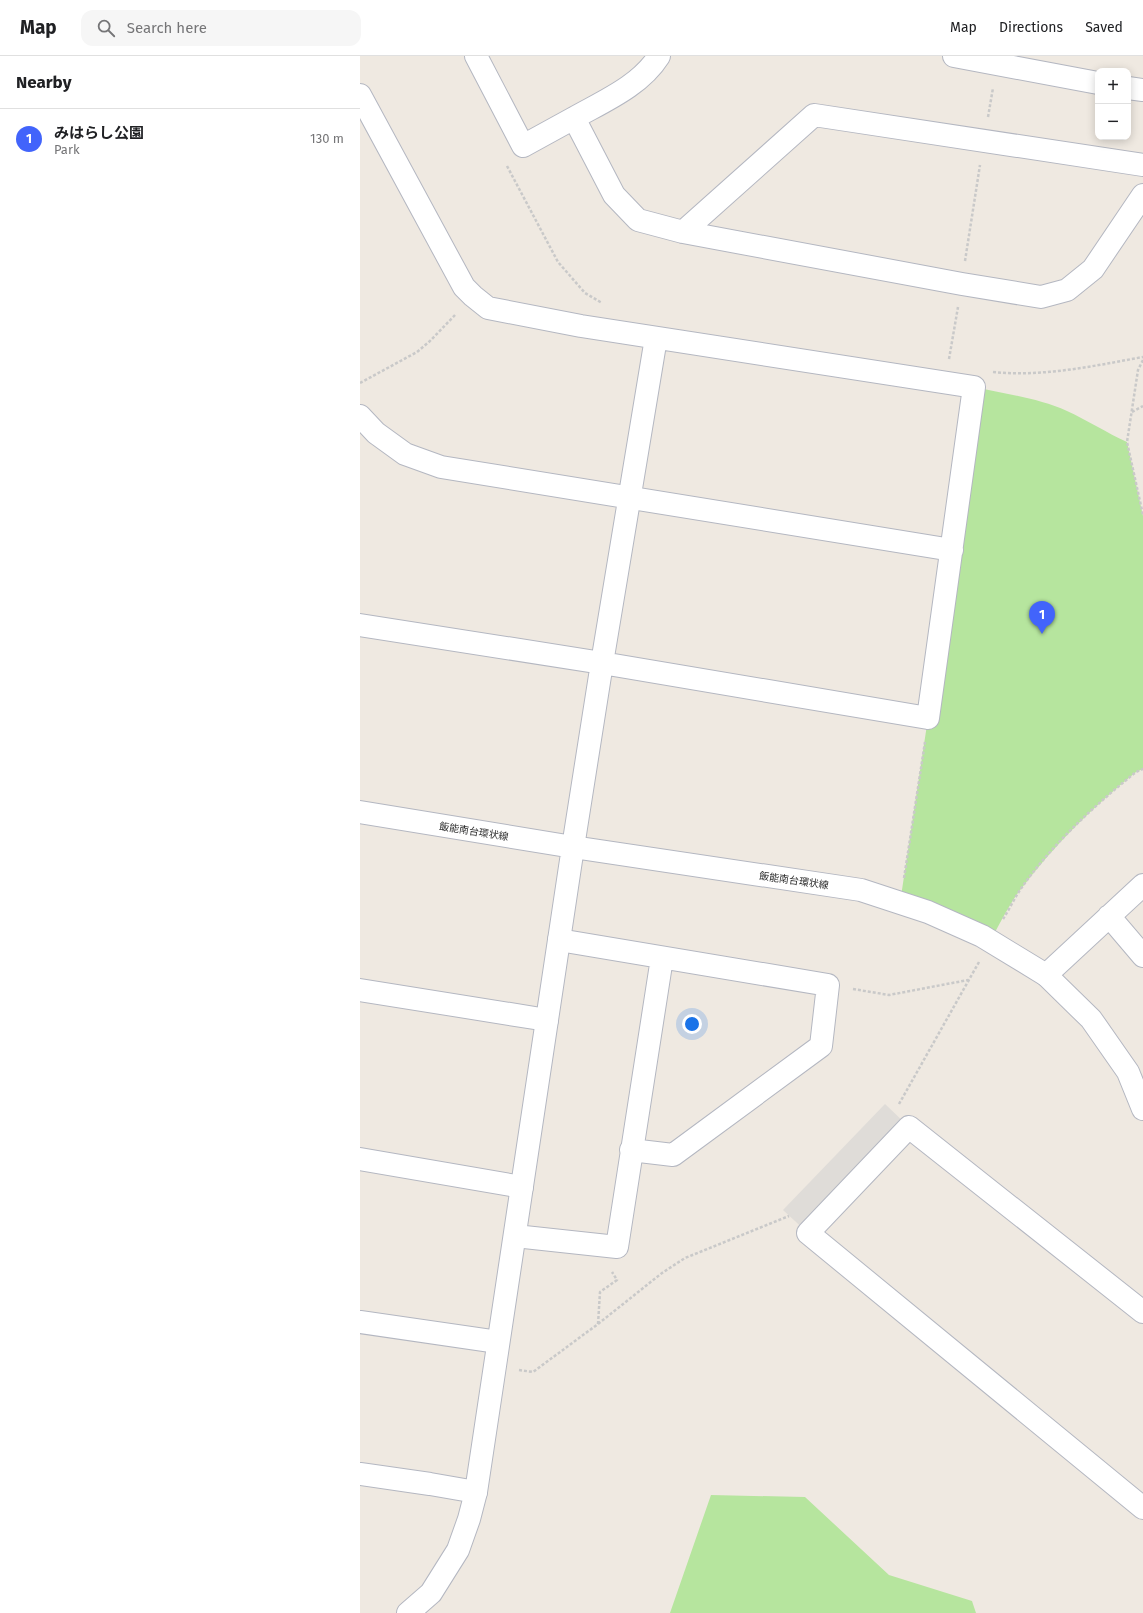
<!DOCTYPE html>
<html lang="en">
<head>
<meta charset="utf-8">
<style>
	:root { --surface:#fff; --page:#f6f6f6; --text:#202124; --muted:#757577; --line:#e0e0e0; --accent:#4264fb }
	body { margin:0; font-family:"Fira Sans","Noto Sans JP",sans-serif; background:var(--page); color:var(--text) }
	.controls { position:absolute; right:12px; top:12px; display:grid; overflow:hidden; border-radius:8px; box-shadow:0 2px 10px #0003 }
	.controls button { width:36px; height:36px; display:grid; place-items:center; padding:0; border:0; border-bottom:1px solid var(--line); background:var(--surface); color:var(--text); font:20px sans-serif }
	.you { position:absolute; left:332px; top:968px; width:14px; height:14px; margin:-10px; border:3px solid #fff; border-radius:50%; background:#1a73e8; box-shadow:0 0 0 6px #1a73e833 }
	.badge { display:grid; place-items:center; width:26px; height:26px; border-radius:50%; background:var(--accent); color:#fff; font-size:13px; font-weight:700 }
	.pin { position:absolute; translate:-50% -33px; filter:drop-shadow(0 1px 2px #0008) }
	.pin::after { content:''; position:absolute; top:21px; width:14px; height:12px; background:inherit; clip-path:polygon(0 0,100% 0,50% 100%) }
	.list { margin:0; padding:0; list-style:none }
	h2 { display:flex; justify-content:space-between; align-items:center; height:52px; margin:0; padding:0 16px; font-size:17px }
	h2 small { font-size:13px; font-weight:400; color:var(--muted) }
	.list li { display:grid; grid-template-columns:26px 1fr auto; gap:12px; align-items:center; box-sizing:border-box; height:60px; padding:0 16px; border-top:1px solid var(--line) }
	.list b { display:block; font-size:15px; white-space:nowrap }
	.list p { margin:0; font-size:13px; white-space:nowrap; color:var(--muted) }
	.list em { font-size:13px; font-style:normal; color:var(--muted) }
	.icon { flex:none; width:22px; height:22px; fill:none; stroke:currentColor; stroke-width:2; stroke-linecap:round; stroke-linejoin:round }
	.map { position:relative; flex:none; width:783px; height:1557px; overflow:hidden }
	header { display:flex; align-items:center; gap:24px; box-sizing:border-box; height:56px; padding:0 20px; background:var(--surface); border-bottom:1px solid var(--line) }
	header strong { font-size:19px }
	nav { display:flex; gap:22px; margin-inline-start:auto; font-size:14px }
	.search { width:280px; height:36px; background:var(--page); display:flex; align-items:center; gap:10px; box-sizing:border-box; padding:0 14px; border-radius:12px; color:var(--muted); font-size:15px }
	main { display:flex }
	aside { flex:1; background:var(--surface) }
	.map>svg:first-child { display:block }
	.green { fill:#b6e59e }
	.plaza { fill:#dfdcd8 }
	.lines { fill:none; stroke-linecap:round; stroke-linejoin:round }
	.minor-casing { stroke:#b4b7c1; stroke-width:24 }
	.tertiary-casing { stroke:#b4b7c1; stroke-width:24 }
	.path { stroke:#c9c9c9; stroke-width:2.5; stroke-dasharray:3 2; stroke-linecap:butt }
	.minor { stroke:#fff; stroke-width:22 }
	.tertiary { stroke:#fff; stroke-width:22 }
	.labels { text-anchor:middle; stroke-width:3.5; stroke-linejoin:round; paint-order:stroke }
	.street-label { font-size:10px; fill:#2e2e2e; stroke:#fff }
</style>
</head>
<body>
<header>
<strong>Map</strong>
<div class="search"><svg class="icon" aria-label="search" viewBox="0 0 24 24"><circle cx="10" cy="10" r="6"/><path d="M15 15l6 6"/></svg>Search here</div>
<nav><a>Map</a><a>Directions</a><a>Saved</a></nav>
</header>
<main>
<aside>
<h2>Nearby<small></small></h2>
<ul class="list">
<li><span class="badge">1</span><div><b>みはらし公園</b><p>Park</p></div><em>130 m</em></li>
</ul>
</aside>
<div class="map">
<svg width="783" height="1557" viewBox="0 0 783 1557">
	<rect width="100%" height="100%" fill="#efe9e1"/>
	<path class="green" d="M614 331C645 338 678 342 707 355 727 364 747 377 767 386L783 460V713L776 716C733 751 695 788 661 833 649 848 640 868 630 885L540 847 568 662Z
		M351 1439 445 1441 529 1519 612 1545 616 1557H310Z"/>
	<path class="plaza" d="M525 1048 549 1071 448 1177 423 1154Z"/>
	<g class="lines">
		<g class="minor-casing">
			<path id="minor" d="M116 0 163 90 214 62 254 139 278 164 323 176 602 228 681 241 707 234 733 213 783 139
				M594 0 738 27
				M768 32 783 34
				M0 39 104 231 113 240 128 252 221 270 614 331 568 662 242 607 0 569
				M214 62C244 45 280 30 299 0
				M323 176 454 59 783 109
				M0 360 16 377 45 398 81 411 592 494
				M213 791 242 607 296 282
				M749 860 783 900
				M199 884 468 929 461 990 313 1099 271 1094
				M686 919 783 829
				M0 934 187 964
				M0 1103 162 1131
				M155 1180 257 1191 302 902
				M783 1256 549 1071 448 1177 783 1452
				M0 1266 138 1286
				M0 1418 70 1428 116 1436"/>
		</g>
		<g class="tertiary-casing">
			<path id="tertiary" d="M0 756 213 791 501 834 568 856 622 880 686 919 731 963 768 1016 783 1053
				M48 1557 71 1537 98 1494 109 1463 116 1436 213 791"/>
		</g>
		<path class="path" d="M628 61 633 32
			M147 110 198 206 225 237 242 247
			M605 205 620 109
			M589 303 598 251
			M783 304 778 314 767 386 783 459
			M633 316C684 321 733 310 783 301
			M0 327 57 296 70 285 96 258
			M772 356 783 350
			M544 822 565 686
			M643 863C649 854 654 843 660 834 691 789 734 750 776 716L783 713
			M493 933 529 939 608 924
			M539 1048 619 906
			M238 1268 240 1236 257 1224 252 1216
			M159 1314 173 1316 238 1268 302 1217 325 1202 429 1160"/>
		<use href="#minor" class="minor"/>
		<use href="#tertiary" class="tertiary"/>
	</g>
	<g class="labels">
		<g class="street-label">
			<text transform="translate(114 775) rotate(9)" y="4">飯能南台環状線</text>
			<text transform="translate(434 824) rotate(8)" y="4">飯能南台環状線</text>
		</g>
	</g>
</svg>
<div class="controls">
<button>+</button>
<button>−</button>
</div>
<div class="you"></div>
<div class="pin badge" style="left:682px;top:578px">1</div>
</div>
</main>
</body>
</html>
